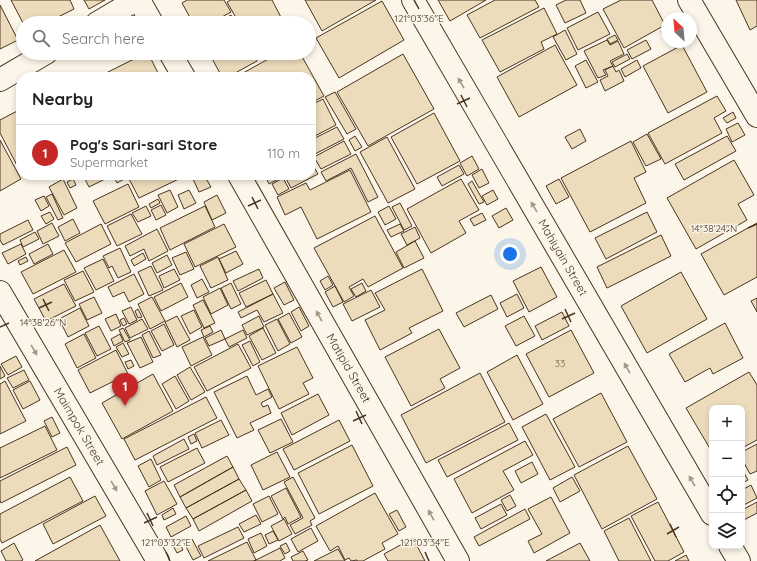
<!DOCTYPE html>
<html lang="en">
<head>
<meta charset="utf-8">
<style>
	:root { --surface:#fff; --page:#f2f2f2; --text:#202124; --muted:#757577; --line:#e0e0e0; --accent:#c62828 }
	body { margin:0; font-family:Quicksand,sans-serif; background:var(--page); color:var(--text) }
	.controls { position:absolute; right:12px; bottom:12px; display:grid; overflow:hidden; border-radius:8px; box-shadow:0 2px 6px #0003 }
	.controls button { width:36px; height:36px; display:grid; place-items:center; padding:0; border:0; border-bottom:1px solid var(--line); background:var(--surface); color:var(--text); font:20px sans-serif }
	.compass { position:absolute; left:661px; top:12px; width:36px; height:36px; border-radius:50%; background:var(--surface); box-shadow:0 2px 6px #0003; rotate:334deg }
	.you { position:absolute; left:510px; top:254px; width:14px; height:14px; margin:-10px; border:3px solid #fff; border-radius:50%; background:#1a73e8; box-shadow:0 0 0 6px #1a73e833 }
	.badge { display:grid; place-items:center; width:26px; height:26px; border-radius:50%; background:var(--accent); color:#fff; font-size:13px; font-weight:700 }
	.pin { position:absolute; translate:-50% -33px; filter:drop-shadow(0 1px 2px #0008) }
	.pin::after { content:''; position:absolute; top:21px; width:14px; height:12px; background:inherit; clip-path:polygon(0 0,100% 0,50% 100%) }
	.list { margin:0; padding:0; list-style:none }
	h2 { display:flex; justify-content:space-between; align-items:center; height:52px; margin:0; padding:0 16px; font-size:17px }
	h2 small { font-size:13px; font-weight:400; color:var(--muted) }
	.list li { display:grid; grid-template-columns:26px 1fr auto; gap:12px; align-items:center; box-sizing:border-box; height:56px; padding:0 16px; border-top:1px solid var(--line) }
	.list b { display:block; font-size:15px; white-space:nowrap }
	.list p { margin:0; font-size:13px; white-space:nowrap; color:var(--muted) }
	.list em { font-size:13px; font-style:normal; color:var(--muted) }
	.icon { flex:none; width:22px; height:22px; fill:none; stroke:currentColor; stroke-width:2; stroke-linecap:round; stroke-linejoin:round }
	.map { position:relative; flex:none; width:757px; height:561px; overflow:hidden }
	.search { position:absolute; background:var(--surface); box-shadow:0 2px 6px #0003; left:16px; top:16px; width:300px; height:44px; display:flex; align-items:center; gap:10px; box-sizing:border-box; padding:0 14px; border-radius:22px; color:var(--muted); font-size:15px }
	.panel { position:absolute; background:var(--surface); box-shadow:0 2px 6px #0003; left:16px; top:72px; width:300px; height:108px; border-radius:16px }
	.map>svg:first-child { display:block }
	.building { fill:#ecdcbc; stroke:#4a3520 }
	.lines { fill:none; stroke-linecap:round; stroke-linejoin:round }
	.street-casing { stroke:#4a3520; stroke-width:24 }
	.street { stroke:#fbf6e9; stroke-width:22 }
	.oneway { fill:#a29684 }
	.ticks { fill:none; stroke:#4a3520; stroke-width:1.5 }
	.labels { text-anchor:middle; stroke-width:3; stroke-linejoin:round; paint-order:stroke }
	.number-label { font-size:10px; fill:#725f47 }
	.street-label { font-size:12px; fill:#4a3520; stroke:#fbf6e9 }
	.ticks-label { font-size:10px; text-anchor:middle; fill:#4a3520; stroke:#fbf6e9; stroke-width:3; stroke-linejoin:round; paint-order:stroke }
</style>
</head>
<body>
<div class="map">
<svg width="757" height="561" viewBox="0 0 757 561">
	<rect width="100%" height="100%" fill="#fbf6e9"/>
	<path class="building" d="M11 0H70L74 9 46 23H23Z
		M84 0H105L89 9Z
		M187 0H224L231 12 211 23H193L182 3Z
		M231 0H272L284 23H239L227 2Z
		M305 0H376L322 31Z
		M438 0H486L450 21Z
		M495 0H535L539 7 480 38 467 15Z
		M566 0H580L586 13 565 23 556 5Z
		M621 0H652L665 25 624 48 603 9Z
		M736 0H757V26L750 30Z
		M382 1 404 40 339 78 316 38Z
		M0 5 18 40 0 49Z
		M544 8 557 34 541 42 544 49 500 72 482 40Z
		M598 12 610 34 578 50 567 28Z
		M231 15 235 23H217Z
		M667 28V40L666 41 661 31Z
		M565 30 577 54 566 60 553 37Z
		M615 35 618 40 610 44 607 39Z
		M607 40 610 45 618 41 624 54 610 61 613 66 603 70 606 75 598 78 584 51Z
		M646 40 651 49 632 59 627 50Z
		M555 45 577 85 519 117 497 77Z
		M682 45 707 92 668 113 643 66Z
		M146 53H148L160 77H98Z
		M209 53H252L257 61 228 77H222Z
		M279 53H300L324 96 311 103V77H236Z
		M403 54 434 109 368 146 337 92Z
		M627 54 630 59 615 67 612 62Z
		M586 60 598 82 586 88 575 66Z
		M637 60 641 68 625 77 621 69Z
		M613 66 616 72 619 70 624 81 605 91 600 80 608 76 605 70Z
		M335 92 356 129 347 134 325 97Z
		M717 96 726 111 714 118 722 133 665 164 648 133Z
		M323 99 336 125 311 138V105Z
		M21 109V173L0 133V120Z
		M733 112 736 118 727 123 723 118Z
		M434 113 460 161 417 184 391 137Z
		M738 123 745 135 732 142 726 129Z
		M337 127 344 139 313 155 311 150V140Z
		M580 129 586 141 572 149 565 137Z
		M647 134 661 159 646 166 633 142Z
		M355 136 362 147 355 151 349 140Z
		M727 136 736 151 684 180 675 164Z
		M387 137 415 189 388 203 360 152Z
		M0 140 21 179 0 191Z
		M344 141 351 154 321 169 314 157Z
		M631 141 646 172 634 178 646 203 590 232 561 178Z
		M356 154 378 197 368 202 351 168 326 181 321 172Z
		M472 156 479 169 467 176 460 163Z
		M734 160 754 195 738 204 747 220 696 249 667 198Z
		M311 162 318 174 291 188 284 175H311Z
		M459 165 464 174 442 186 437 177Z
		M482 169 489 183 479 188 472 175Z
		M350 170 371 212 317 239 301 207 285 215 277 197 306 183 310 190Z
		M83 175H108L109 177 89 187Z
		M113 175H132L117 183Z
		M137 175H182L183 177 139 198 129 179Z
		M200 175H204L211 187 199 192 193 179Z
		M265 175H283L284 176 269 184Z
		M283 178 289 189 278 195 272 184Z
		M63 179 77 208 64 215 49 187Z
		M73 179 76 185 70 188 67 182Z
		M461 179 479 210 459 221 466 233 431 253 407 209Z
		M559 179 569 197 556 204 546 186Z
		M472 181 484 202 479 204 468 184Z
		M128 184 139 207 105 224 93 201Z
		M170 190 178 207 167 213 158 195Z
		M189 190 196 203 184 209 178 195Z
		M493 190 498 199 487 205 482 196Z
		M52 194 63 218 58 220 46 197Z
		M217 195 226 213 212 220 204 202Z
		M44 196 49 206 41 211 35 200Z
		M158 199 160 203 151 208 149 204Z
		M400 203 412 226 404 230 392 207Z
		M161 205 166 215 156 220 151 210Z
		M146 206 151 216 138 222 132 213Z
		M205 206 215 227 170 250 160 228Z
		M389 206 396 219 385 225 378 212Z
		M506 208 513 220 499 228 492 216Z
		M50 212 54 219 46 224 41 216Z
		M647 212 657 232 606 259 595 238Z
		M482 213 486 220 474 226 470 219Z
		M131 214 142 234 117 246 107 226Z
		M375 216 403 268 368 287 363 279 349 287 354 296 344 302 314 248Z
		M73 219 80 233 65 241 58 227Z
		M28 220 33 230 3 245 0 240V234Z
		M52 223 59 236 43 244 37 231Z
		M757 223V277L724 295 701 254Z
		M101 224 111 244 76 262 65 243Z
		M224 224 236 247 195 267 184 244Z
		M400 224 404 231 391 237 387 230Z
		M415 227 420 238 407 245 401 234Z
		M157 229 168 251 149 261 144 249 130 256 125 246Z
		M35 232 39 239 23 247 20 240Z
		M661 235 671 256 607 288 597 267Z
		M415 241 424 258 404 268 396 252Z
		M21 244 26 254 8 264 2 253Z
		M48 244 53 254 34 264 29 254Z
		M120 248 131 272 118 278 112 266 109 268 103 256Z
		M64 250 76 272 33 294 21 272Z
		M236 251 243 264 226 273 219 259Z
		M186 252 194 269 180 275 172 258Z
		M143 253 146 259 134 266 131 260Z
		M167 255 172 265 157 273 152 263Z
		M26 257 28 261 20 265 18 261Z
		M218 257 228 280 211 288 200 266Z
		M103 259 114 281 96 290 84 268Z
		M151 266 163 290 149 296 138 272Z
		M541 267 557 297 529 312 513 281Z
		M174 269 180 280 164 288 159 276Z
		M259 269 263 278 238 291 233 281Z
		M422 269 443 311 409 328 412 333 380 350 365 320 385 310 375 293Z
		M83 271 94 292 75 301 64 280Z
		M681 272 707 319 647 353 621 306Z
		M134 274 144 294 129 302 124 292 113 297 108 287Z
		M328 276 333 285 325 290 320 281Z
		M202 279 209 292 197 298 191 285Z
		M266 280 273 294 246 307 239 293Z
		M285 282 294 300 284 305 274 288Z
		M181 283 188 297 161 311 154 297Z
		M231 283 241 304 231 309 221 288Z
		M362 283 366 291 356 297 351 289Z
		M64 284 76 306 46 321 34 299Z
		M335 286 343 302 333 307 325 292Z
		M220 288 228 305 211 314 203 297Z
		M371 290 380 307 352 321 343 304Z
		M273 294 283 313 264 322 257 310 241 318 238 312Z
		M517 294 524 308 507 317 500 303Z
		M491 295 498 309 464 327 456 313Z
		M94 297 102 313 87 320 79 304Z
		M152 297 165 321 150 329 138 304Z
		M757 298V312L751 301Z
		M203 300 215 323 204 328 193 305Z
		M131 307 137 320 129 324 122 311Z
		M299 307 309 326 301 331 291 312Z
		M80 308 89 326 68 337 59 319Z
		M138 309 142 317 138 318 135 311Z
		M194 310 202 327 190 334 181 316Z
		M562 312 569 326 542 340 535 326Z
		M289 313 302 337 291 343 278 319Z
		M116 314 121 326 111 331 105 319Z
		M177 316 190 340 177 347 165 322Z
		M259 316 264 327 247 335 242 325Z
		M524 316 535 336 516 346 505 326Z
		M124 318 127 324 123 326 120 320Z
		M142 319 148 329 130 338 125 328Z
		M277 319 290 344 278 351 265 325Z
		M725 323 743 358 713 374 710 368 685 382 669 354Z
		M164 324 174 345 162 351 151 331Z
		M99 326 111 349 97 356 85 333Z
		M210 326 213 332 204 337 201 330Z
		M123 328 130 340 125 342 119 330Z
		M263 328 276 353 262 360 249 336Z
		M439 329 460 368 440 379 445 388 411 406 385 357Z
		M221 330 225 339 209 346 205 338Z
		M243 330 247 338 229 347 225 339Z
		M571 330 594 373 549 397 526 354Z
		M149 331 161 355 153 358 142 335Z
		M84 334 96 358 77 368 65 344Z
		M120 334 123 341 114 346 111 339Z
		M141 337 153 362 140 368 127 343Z
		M203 337 212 355 191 366 182 347Z
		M250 341 260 362 253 366 242 345Z
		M123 343 129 354 122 357 116 347Z
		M238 344 251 368 207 391 194 367Z
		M297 347 313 378 303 383 309 394 279 409 258 366Z
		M116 350 128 374 90 393 78 370Z
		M517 355 543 404 513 420 487 372Z
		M16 356 22 367 8 375 1 364Z
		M131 360 134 366 128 369 125 362Z
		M0 366 5 376 0 379Z
		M190 367 205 392 191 400 177 375Z
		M24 370 29 380 13 388 7 378Z
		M749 372 757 385V440L742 448V408H712V452L686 408Z
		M480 373 505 422 426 463 401 415Z
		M153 374 173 411 122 439 102 403Z
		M175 376 189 401 176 409 162 384Z
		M247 376 256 395 268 389 272 397 261 403 263 407 268 405 271 413 250 423 254 430 237 438 214 392Z
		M5 381 26 421 0 434V384Z
		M30 381 40 400 23 409 13 390Z
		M601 393 627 442 579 467 553 419Z
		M318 394 329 415 292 435 281 413Z
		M206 397 217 418 135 460 124 439Z
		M546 414 575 467 550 480 522 427Z
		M52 417 60 433 52 437 44 421Z
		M281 419 293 442 270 453 258 430Z
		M221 420 229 435 202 448 195 433Z
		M339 420 350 441 294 470 283 449Z
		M509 423 518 440 447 477 438 460Z
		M45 426 57 450 0 478V448Z
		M194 434 197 441 191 444 188 437Z
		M184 439 189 449 157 465 153 456Z
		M525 441 533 455 503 471 514 490 472 513 454 479Z
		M757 444V471L750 474 742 459V452Z
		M352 445 373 486 319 514 298 473Z
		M628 446 657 499 602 529 574 475Z
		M67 447 76 465 1 503 0 500V481Z
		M197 448 205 463 168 482 160 467Z
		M277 452 290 477 263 490 251 465Z
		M227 456 233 467 180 497 174 485Z
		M151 459 161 480 149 487 138 466Z
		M532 462 538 474 521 483 515 471Z
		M233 467 239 479 186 508 180 497Z
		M742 469 748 480 742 483Z
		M70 477 83 501 2 543 0 539V514Z
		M293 477 315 518 310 521 312 525 295 534 290 525 303 518 284 482Z
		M572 477 580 491 560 502 553 488Z
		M239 479 246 490 193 519 186 508Z
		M164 481 177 504 157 515 145 491Z
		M751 485 757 498 742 506V490Z
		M286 488 301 517 288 524 285 517 283 519 271 496Z
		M246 490 252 501 199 531 193 519Z
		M375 493 398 534 382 543 385 549 363 561H357V560L351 561 349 558 345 560 338 546 330 551 316 526Z
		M510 495 516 506 507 511 501 500Z
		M95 496 106 516 53 544 43 524Z
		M269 496 278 514 262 522 253 504Z
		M551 497 570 533 534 553 528 541 542 534 528 509Z
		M658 502 684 552 668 561H655L631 516Z
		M757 502V513L742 521V510Z
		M501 504 507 515 481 529 475 518Z
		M173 508 176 514 164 520 162 515Z
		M525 509 530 519 479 546 474 537Z
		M397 510 406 527 399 531 389 514Z
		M256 515 261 524 244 532 239 524Z
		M186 516 191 526 171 537 166 527Z
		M629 518 651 561H619L604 531Z
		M284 519 292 534 279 541 271 526Z
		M100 525 120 561H35Z
		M238 527 244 538 204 558 198 546Z
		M311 528 318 541 298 552 291 539Z
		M273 531 278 540 269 544 265 535Z
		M261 533 267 546 254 553 248 539Z
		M413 538 425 561H388L384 554Z
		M177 539 183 550 177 553 171 542Z
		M192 539 201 556 193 560 184 543Z
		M247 542 256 560 253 561H208Z
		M14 543 23 560 21 561H6L1 551Z
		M286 543 290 551 285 554 280 546Z
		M580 543 590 561H546Z
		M280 548 285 558 280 561H254Z
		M338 549 345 561H314Z
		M303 551 308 560 305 561H293L291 557Z
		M686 555 689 561H675Z"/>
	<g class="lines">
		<g class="street-casing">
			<g id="street">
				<path d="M139 0 152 23"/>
				<path id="s1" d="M413 0 712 514"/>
				<path d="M689 0 757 116"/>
				<path d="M97 23 136 0"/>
				<path d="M170 53 184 77"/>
				<path d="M0 80 46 53"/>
				<path id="s2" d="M239 175 458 561"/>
				<path id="s3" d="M0 292 158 561"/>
				<path d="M730 546 739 561"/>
			</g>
		</g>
		<use href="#street" class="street"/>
	</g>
	<defs><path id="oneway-solid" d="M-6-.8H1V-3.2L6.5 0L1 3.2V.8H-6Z"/></defs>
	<g class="oneway">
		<use href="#oneway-solid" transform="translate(461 83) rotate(-120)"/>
		<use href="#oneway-solid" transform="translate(534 207) rotate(-120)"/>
		<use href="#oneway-solid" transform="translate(319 316) rotate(-119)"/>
		<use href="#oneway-solid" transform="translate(34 350) rotate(60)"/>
		<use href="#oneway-solid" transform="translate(627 368) rotate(-120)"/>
		<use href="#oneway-solid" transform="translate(692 481) rotate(-120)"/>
		<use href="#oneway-solid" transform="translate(114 486) rotate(60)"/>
		<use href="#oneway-solid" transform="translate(431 515) rotate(-119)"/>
	</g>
	<path class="ticks" d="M414 0 419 9M461 95 467 107M457 104 470 98M252 197 258 209M248 206 261 200M748 228 757 224M43 299 49 311M39 308 52 302M565 309 571 322M562 319 575 313M0 327 9 323M356 411 362 424M353 421 366 415M147 513 153 526M144 523 157 517M670 524 676 537M667 534 679 527M166 552 170 561M425 552 429 561"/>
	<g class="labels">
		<g class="number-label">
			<text x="560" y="367">33</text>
		</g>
		<g class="street-label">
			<text dy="4" stroke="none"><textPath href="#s1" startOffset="298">Mahiyain Street</textPath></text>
			<text dy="4" stroke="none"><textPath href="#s2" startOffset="222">Matipid Street</textPath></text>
			<text dy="4" stroke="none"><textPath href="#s3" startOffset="156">Maimpok Street</textPath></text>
		</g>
	</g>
	<g class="ticks-label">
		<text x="419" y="22">121°03'36"E</text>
		<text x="714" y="232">14°38'24"N</text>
		<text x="43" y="326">14°38'26"N</text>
		<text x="166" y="546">121°03'32"E</text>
		<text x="425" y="546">121°03'34"E</text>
	</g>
</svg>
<div class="controls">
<button>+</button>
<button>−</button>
<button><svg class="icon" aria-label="locate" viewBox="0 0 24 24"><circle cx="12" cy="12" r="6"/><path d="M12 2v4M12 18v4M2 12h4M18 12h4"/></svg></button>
<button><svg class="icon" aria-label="layers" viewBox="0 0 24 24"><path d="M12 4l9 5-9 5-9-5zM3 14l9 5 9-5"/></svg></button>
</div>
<svg class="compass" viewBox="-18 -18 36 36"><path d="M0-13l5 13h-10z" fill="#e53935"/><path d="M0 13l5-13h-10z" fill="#757577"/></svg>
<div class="you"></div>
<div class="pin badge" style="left:125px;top:406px">1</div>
<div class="search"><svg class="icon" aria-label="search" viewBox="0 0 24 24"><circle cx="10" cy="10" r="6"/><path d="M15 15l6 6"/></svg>Search here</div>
<section class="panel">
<h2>Nearby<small></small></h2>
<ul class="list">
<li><span class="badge">1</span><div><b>Pog's Sari-sari Store</b><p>Supermarket</p></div><em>110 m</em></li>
</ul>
</section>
</div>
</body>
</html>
